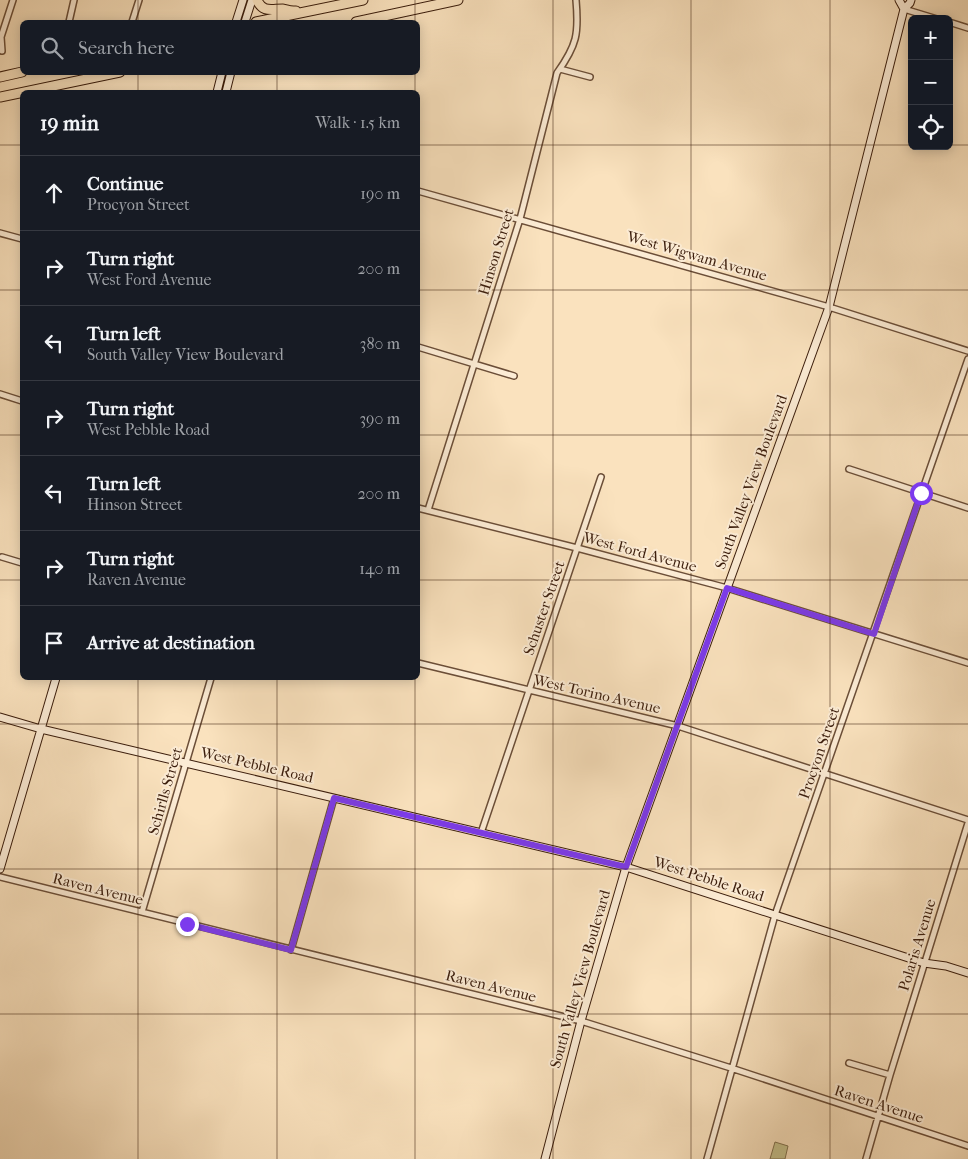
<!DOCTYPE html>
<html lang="en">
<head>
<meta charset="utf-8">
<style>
	:root { --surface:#171b24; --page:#242831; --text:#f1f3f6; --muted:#9ea1a6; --line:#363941 }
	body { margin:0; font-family:"IM FELL French Canon",serif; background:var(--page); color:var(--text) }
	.controls { position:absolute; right:15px; top:15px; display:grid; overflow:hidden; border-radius:8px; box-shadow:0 2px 12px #0003 }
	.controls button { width:45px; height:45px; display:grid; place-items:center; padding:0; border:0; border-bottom:1px solid var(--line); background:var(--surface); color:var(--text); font:25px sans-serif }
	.stop { position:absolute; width:15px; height:15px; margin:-11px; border:4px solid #7c3aed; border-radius:50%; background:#fff }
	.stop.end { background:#7c3aed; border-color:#fff; box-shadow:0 1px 5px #0008 }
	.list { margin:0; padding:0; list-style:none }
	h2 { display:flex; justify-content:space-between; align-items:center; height:65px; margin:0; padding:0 20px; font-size:21px }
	h2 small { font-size:16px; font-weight:400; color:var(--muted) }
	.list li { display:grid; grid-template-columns:32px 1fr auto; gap:15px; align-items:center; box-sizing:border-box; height:75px; padding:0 20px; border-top:1px solid var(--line) }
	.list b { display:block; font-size:19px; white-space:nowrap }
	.list p { margin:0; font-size:16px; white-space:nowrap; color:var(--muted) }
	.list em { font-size:16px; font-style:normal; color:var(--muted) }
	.icon { flex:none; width:28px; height:28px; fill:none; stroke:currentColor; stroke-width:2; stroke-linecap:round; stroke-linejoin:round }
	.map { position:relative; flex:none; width:968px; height:1159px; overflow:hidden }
	.search { position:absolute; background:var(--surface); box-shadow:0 2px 12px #0003; left:20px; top:20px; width:400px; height:55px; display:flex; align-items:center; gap:12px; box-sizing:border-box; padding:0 18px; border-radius:8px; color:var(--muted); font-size:19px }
	.panel { position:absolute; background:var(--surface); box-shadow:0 2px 12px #0003; left:20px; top:90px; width:400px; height:590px; border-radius:8px }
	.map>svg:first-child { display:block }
	.green { fill:#c5c18c; stroke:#806f4c }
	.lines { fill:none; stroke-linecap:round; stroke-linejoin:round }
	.street-casing { stroke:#6b4e38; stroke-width:8 }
	.secondary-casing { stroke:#3b1d0c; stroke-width:9 }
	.highway-casing { stroke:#3b1d0c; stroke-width:11 }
	.street { stroke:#fcecd5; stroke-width:5 }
	.secondary { stroke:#fcecd5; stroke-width:7 }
	.highway { stroke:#fae2be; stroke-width:9 }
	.route { stroke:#7c3aed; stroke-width:6 }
	.grid { fill:none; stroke:#3b1d0c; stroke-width:1; stroke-opacity:0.55 }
	.labels { text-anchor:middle; stroke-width:4; stroke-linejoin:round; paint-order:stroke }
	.street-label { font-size:15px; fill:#3b1d0c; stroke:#fcecd5 }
</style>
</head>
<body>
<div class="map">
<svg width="968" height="1159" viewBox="0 0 968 1159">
	<rect width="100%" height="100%" fill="#fae2be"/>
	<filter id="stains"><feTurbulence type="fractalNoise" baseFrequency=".004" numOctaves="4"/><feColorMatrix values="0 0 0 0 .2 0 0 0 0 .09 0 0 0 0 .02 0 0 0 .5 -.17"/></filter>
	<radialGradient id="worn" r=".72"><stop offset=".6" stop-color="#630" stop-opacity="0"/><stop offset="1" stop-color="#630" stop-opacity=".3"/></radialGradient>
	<path class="green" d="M775 1142 788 1146 785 1159H770Z"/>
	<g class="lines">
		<g class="street-casing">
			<path id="street" d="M904 9 937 19
				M69 22 74 0
				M132 22 139 0
				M949 22 968 28
				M2 51 1 37 13 0
				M560 69 590 77
				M418 191 829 307 968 351
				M0 233 22 239
				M418 347 514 376
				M0 394 22 401
				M849 469 968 508
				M418 508 577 548 727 588 968 663
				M428 510 520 219 557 73C577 45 579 34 576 0
				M2 557 22 563
				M418 663 678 726 968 820
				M481 833 601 477
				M0 877 581 1021 731 1068 968 1146
				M142 912 211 678
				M291 950 334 798
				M849 1063 890 1075
				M707 1159 775 915 968 359
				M866 1159 890 1075 968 823"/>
		</g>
		<g class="secondary-casing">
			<path id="secondary" d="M899 0 904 9
				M236 22 243 0
				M245 22 252 0
				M217 92 222 72
				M226 92 231 72
				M0 717 41 729 626 867 924 963 946 966 968 973
				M0 869 56 678
				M545 1159 581 1021 626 867 829 307 904 9 910 3 911 0"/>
		</g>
		<g class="highway-casing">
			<path id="highway" d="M257 0C263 13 271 9 283 9 287 10 292 11 296 11
				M256 22 363 0
				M356 22 458 0
				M0 77 22 72
				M0 97 120 72"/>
		</g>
		<use href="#street" class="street"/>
		<use href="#secondary" class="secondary"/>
		<use href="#highway" class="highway"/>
	</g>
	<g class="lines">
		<path class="route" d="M187 924 291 950 334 798 626 867 727 588 874 634 921 493"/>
	</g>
	<path class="grid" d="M138 0V22M277 0V22M415 0V22M553 0V1159M691 0V1159M830 0V1159M138 72V92M277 72V92M415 72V92M0 145H22M418 145H912M949 145H968M0 290H22M418 290H968M0 435H22M418 435H968M0 580H22M418 580H968M138 678V1159M277 678V1159M415 678V1159M0 724H968M0 869H968M0 1014H968"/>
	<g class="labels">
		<g class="street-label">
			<text transform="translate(496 252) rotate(-73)" y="5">Hinson Street</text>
			<text transform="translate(697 256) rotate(16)" y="5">West Wigwam Avenue</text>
			<text transform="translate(751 482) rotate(-70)" y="5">South Valley View Boulevard</text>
			<text transform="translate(640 552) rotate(15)" y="5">West Ford Avenue</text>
			<text transform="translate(544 608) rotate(-71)" y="5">Schuster Street</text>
			<text transform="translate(597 694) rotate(13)" y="5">West Torino Avenue</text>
			<text transform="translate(819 753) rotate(-71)" y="5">Procyon Street</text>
			<text transform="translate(257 765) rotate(13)" y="5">West Pebble Road</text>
			<text transform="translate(165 791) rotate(-74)" y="5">Schirlls Street</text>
			<text transform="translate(709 879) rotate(18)" y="5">West Pebble Road</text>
			<text transform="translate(98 889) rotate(14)" y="5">Raven Avenue</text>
			<text transform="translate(917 945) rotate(-73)" y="5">Polaris Avenue</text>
			<text transform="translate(580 979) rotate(-74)" y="5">South Valley View Boulevard</text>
			<text transform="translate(491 986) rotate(14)" y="5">Raven Avenue</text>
			<text transform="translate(879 1104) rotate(18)" y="5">Raven Avenue</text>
		</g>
	</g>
	<rect width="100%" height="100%" filter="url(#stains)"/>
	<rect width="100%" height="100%" fill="url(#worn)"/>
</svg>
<div class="controls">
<button>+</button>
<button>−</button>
<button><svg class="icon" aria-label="locate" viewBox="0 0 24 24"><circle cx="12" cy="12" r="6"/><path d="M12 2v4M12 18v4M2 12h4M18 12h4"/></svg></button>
</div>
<div class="stop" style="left:921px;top:493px"></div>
<div class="stop end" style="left:187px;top:924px"></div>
<div class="search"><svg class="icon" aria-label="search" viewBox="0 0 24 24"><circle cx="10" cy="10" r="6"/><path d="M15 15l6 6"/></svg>Search here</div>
<section class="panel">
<h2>19 min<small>Walk · 1.5 km</small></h2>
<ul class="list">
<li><svg class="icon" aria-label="ahead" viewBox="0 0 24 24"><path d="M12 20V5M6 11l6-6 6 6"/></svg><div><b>Continue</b><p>Procyon Street</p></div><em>190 m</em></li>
<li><svg class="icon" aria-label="right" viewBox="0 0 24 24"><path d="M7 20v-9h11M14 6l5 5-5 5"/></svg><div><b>Turn right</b><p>West Ford Avenue</p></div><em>200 m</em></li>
<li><svg class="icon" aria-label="left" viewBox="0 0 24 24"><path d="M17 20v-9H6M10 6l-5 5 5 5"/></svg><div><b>Turn left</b><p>South Valley View Boulevard</p></div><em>380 m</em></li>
<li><svg class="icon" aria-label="right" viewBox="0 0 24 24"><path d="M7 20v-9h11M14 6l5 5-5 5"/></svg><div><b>Turn right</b><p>West Pebble Road</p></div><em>390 m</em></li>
<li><svg class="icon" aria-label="left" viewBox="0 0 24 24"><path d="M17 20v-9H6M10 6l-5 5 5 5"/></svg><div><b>Turn left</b><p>Hinson Street</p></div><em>200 m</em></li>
<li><svg class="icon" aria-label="right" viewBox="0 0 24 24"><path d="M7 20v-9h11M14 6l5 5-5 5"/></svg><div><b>Turn right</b><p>Raven Avenue</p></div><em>140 m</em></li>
<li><svg class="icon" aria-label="arrive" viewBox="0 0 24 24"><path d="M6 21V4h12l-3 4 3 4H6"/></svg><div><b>Arrive at destination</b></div></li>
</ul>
</section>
</div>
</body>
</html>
